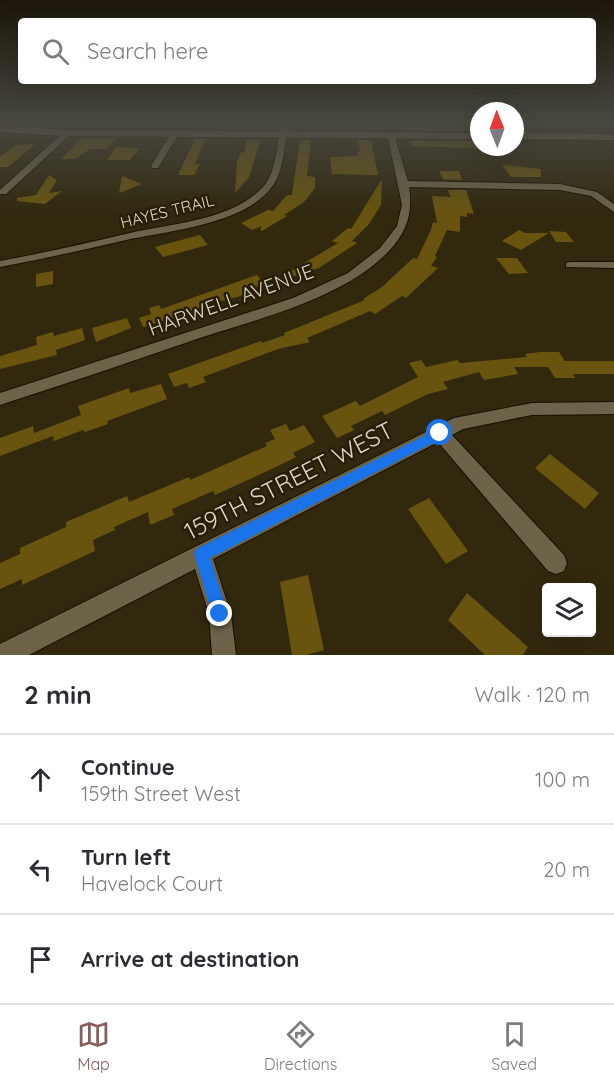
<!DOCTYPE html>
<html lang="en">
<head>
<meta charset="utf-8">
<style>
	:root { --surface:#fff; --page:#f2f2f3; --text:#2b2b33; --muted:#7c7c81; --line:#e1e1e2; --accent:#865e5d }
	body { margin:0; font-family:Quicksand,sans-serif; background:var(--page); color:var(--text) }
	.controls { position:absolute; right:18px; bottom:18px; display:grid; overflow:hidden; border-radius:6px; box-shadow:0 6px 24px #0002 }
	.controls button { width:54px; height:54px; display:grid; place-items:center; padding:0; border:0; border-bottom:2px solid var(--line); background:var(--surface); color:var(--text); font:30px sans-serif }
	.compass { position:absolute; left:470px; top:102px; width:54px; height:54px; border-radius:50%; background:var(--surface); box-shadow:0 6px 24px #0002; rotate:359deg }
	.stop { position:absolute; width:18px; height:18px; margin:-14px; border:4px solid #1a73e8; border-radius:50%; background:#fff }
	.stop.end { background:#1a73e8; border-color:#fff; box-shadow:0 2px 6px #0008 }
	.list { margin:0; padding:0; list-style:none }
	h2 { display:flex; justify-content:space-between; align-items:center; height:78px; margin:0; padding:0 24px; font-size:26px }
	h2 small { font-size:20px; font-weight:400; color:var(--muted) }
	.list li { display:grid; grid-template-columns:39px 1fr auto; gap:18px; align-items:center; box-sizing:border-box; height:90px; padding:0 24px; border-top:2px solid var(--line) }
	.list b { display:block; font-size:22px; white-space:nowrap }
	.list p { margin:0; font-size:20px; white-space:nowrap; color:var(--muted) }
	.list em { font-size:20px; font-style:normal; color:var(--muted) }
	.icon { flex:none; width:33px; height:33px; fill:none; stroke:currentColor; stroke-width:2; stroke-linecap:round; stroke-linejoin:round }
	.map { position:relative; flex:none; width:614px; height:655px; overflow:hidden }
	.search { position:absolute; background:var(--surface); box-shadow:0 6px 24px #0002; left:18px; right:18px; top:18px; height:66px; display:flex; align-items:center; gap:15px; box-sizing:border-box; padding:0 21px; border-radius:6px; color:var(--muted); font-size:22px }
	.sheet { height:348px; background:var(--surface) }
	nav { display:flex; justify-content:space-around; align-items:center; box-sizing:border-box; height:84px; border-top:2px solid var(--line); background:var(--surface); font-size:16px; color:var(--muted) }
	nav a { display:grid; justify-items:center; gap:3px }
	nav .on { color:var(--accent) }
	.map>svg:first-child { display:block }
	.building { fill:#68540f }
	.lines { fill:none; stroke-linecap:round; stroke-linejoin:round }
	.street-casing { stroke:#191000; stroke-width:2 }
	.secondary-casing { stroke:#191000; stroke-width:2 }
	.street { fill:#6c6348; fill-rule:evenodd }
	.secondary { fill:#84654d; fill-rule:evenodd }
	.route { fill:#1a73e8 }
	.labels { text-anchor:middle; stroke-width:5; stroke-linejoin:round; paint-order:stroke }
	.far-street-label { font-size:16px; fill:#dcd7c8; stroke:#271e05 }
	.street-label { font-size:20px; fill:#dcd7c8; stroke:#271e05 }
	.near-street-label { font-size:24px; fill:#dcd7c8; stroke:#271e05 }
</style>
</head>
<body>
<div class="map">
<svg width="614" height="655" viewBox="0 0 614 655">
	<rect width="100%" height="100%" fill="#31280e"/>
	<path class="building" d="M404 124H456L458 127 476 128 479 131 406 130Z
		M82 138 115 139 106 149H90L75 159H61Z
		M195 139H205L195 164H200L194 175H178Z
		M247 140H259L260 142 249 177 235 193 237 162 241 152 244 153Z
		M300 140H311L307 176 315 177V188L304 202 284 215 287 216 262 231 260 229 262 226 252 230 241 223 268 210 273 211 287 195H292Z
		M358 140H371L378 175 332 174 330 157 358 156 357 152H360Z
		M410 141H479V147H490L492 149 412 146Z
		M35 144 8 167H0V157L16 145Z
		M116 147 140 148 130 160H107Z
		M502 165 541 169V177H511Z
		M439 171H459L462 180 443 179Z
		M49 175 57 180 49 193 62 191 45 204 17 201V198L36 195Z
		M122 176 142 184 119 193Z
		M382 179 381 205 369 224 352 241 357 243 319 268 288 278 286 274 338 243 332 241 348 228 351 229Z
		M448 190H466L474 214 467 213V217L460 216V232L447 230 435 256 437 257 431 266 438 268 406 298 402 296 375 314 370 311 307 338 310 342 278 349 203 377 206 382 189 388 187 383 174 387 168 374 261 341 262 343 285 335 284 333 365 300 363 299 382 287 413 258 417 259 431 230 433 222 437 223 432 196 451 197Z
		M519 230 525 233H549L521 250 502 241Z
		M549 231 566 232 574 242H556Z
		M200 235 208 245 163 257 155 247Z
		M496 258H517L528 273 509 274Z
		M53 271V284L36 287V274Z
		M257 275 264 284 243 292 245 295 206 305 207 308 143 327 139 318 151 314 149 308 159 305 161 309Z
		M127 318 131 328 96 342 92 328Z
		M82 328 85 340 56 350 57 355 0 369V356L37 345 36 337 53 332 54 336Z
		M540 352H559L565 361H614V374H573L575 378H555L548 367H514L518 374 484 380 479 372 443 382 448 389 428 394 385 415 382 411 351 426 354 430 337 438 322 416 356 401 360 406 418 377 409 363 421 360 426 367 457 360 460 363 527 357 525 354Z
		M161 384 167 399 107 421 108 424 85 432 83 430 54 441 53 436 0 456V438L33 426 34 433 81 415 78 406 129 388 130 393Z
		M286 424 290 431 304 425 315 442 293 453 296 457 278 466 215 495 213 491 172 509 174 515 150 525 148 512 114 527 115 530 93 540 95 551 22 585V579L0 589V563L20 554V548L66 527V522L127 496 129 502 189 477 190 480 267 446 265 443 275 439 270 430Z
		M550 454 599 493 585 509 535 468Z
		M429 498 468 551 446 564 408 509Z
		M308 575 324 650 306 655H292L280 582Z
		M467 593 528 647 523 655H485L448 620Z"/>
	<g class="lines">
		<g class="street-casing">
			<path id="street" d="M282 122H288C284 143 285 171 271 188 244 224 168 231 126 240 84 250 42 259 0 267V261C44 253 87 243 130 233 173 223 231 221 263 187 277 172 277 141 282 122Z
				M515 122H520L532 134V138H526L515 125Z
				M65 131 72 133 6 194H0V190Z
				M172 131 179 133 158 168H152L151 166Z
				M387 133 394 135 408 181 560 184 597 192 614 204V212L591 196 560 190 409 187C413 214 407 232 388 252 343 299 254 320 194 340 130 362 65 384 0 405V393L293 298 348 273 380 248 397 226 402 205Z
				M570 262H614V268L566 267V263Z
				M614 402V414L532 415 463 429 452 435 564 555 567 563 564 571 556 574 548 571 438 442 213 559 231 614 236 655H212L209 614 195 569 29 655H0V644L454 418 532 403Z"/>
		</g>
		<g class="secondary-casing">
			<path id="secondary" d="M0 126 68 130 479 133V139L68 136 0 132Z
				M515 133 614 134V140L515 139Z"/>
		</g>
		<use href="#street" class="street"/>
		<use href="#secondary" class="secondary"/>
	</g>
	<linearGradient id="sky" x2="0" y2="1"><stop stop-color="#1b1608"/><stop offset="0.57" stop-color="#484841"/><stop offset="1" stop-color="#484841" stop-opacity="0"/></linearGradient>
	<rect width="614" height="214" fill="url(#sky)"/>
	<path class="route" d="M440 428 446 433 444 437 210 558 228 614 226 620 220 622 214 620 194 554 196 549Z"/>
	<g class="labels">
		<g class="far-street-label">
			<text transform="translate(167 211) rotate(-14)" y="6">HAYES TRAIL</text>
		</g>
		<g class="street-label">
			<text transform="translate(231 300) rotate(-20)" y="7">HARWELL AVENUE</text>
		</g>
		<g class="near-street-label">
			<text transform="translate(289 481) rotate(-27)" y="8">159TH STREET WEST</text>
		</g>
	</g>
</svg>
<div class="controls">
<button><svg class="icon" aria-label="layers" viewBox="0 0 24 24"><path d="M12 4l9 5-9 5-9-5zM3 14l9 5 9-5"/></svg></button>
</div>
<svg class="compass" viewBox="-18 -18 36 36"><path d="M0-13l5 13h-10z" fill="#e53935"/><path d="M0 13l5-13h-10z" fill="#7c7c81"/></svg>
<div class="stop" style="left:440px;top:433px"></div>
<div class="stop end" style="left:220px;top:614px"></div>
<div class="search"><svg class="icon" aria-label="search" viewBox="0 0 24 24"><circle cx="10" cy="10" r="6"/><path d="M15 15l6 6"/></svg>Search here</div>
</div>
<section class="sheet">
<h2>2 min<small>Walk · 120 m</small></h2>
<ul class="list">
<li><svg class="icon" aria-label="ahead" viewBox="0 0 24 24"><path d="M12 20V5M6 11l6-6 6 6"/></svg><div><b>Continue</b><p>159th Street West</p></div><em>100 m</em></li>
<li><svg class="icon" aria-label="left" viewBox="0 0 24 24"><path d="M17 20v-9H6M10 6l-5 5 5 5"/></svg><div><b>Turn left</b><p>Havelock Court</p></div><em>20 m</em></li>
<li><svg class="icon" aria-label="arrive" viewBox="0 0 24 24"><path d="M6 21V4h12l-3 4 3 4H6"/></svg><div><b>Arrive at destination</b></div></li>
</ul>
</section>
<nav>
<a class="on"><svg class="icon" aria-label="map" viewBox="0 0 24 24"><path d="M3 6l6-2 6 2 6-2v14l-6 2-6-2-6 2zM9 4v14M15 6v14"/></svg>Map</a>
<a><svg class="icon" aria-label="directions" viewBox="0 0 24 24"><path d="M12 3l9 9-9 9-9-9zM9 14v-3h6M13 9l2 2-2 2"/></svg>Directions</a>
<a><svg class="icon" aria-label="saved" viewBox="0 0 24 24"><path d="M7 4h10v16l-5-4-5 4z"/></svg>Saved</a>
</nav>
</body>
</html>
